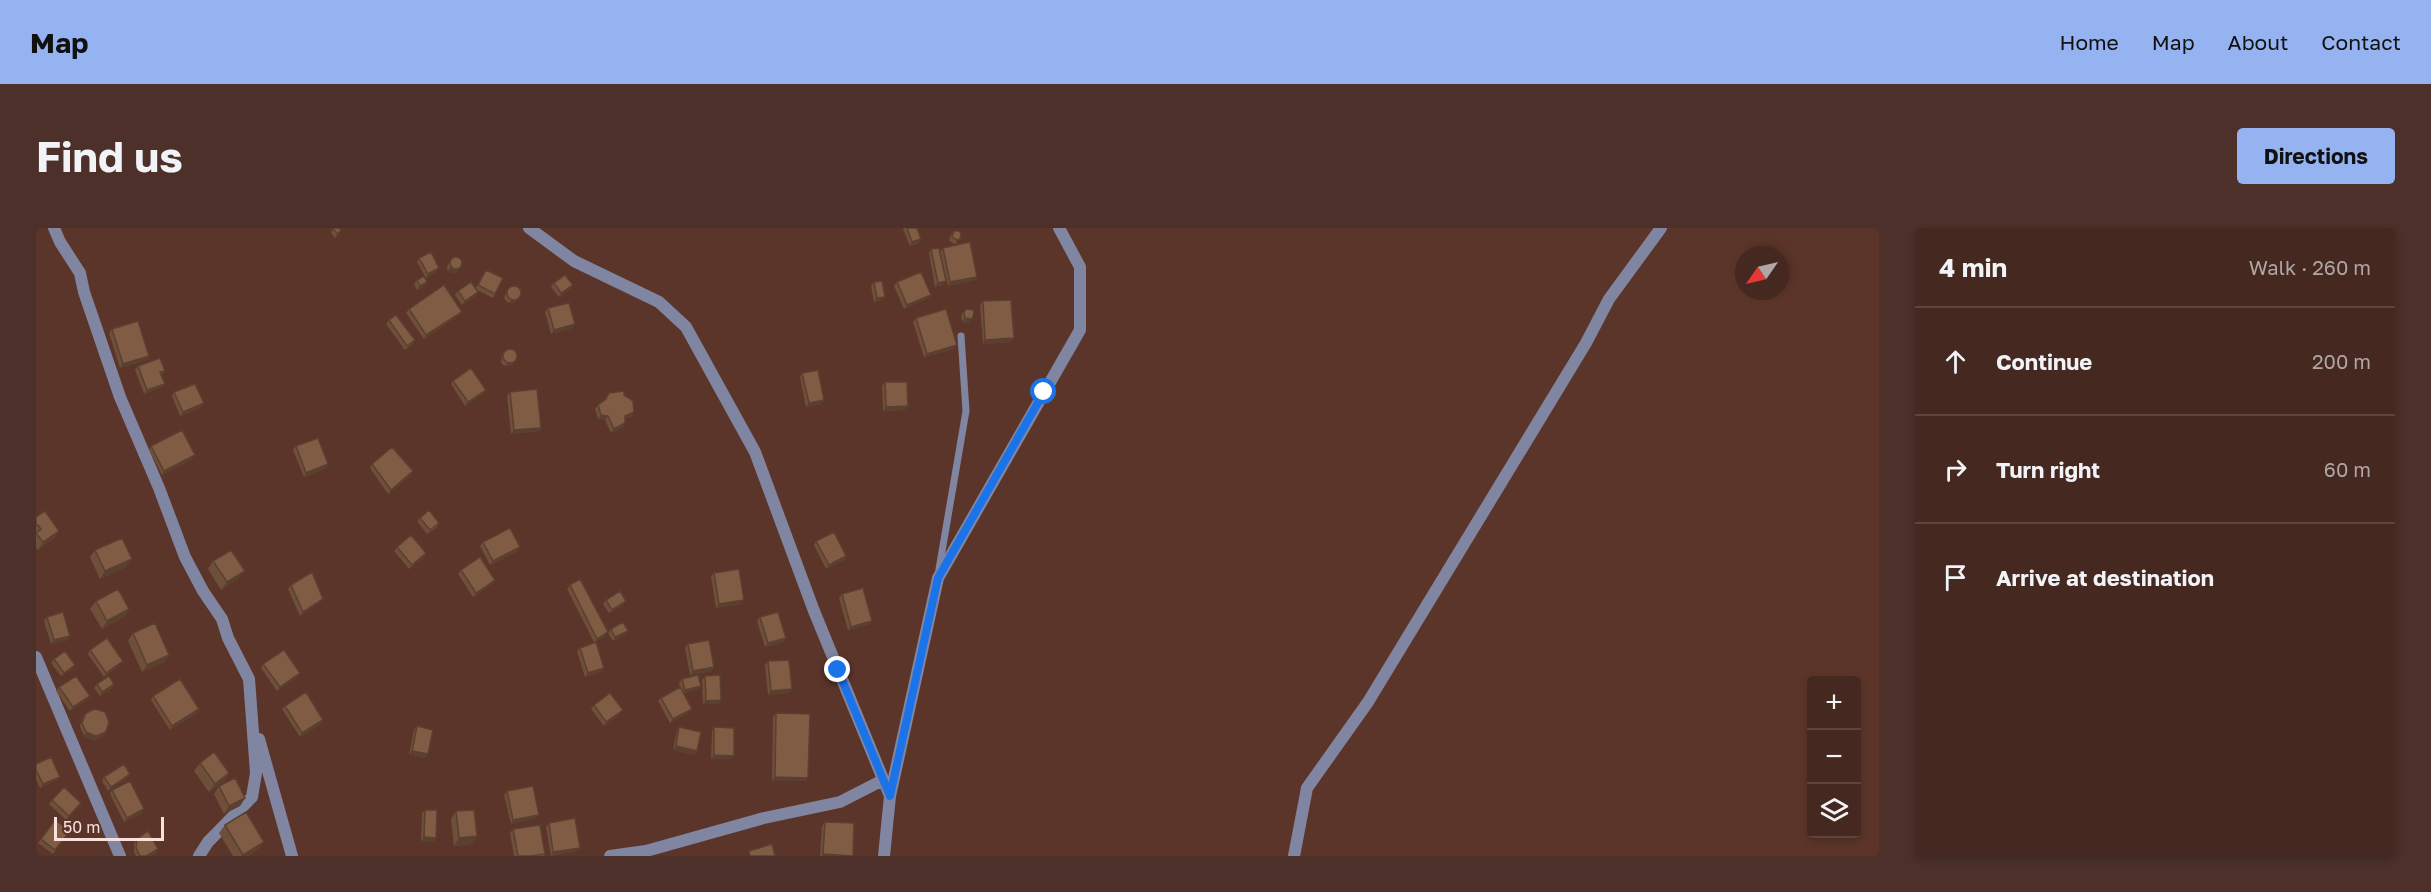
<!DOCTYPE html>
<html lang="en">
<head>
<meta charset="utf-8">
<style>
	:root { --surface:#452820; --page:#4c3029; --text:#f1f3f6; --muted:#b0a6a5; --line:#5d443e; --accent:#95b2f1 }
	body { margin:0; font-family:"Golos Text",sans-serif; background:var(--page); color:var(--text) }
	.controls { position:absolute; right:18px; bottom:18px; display:grid; overflow:hidden; border-radius:6px; box-shadow:0 3px 9px #0003 }
	.controls button { width:54px; height:54px; display:grid; place-items:center; padding:0; border:0; border-bottom:2px solid var(--line); background:var(--surface); color:var(--text); font:30px sans-serif }
	.compass { position:absolute; left:1699px; top:18px; width:54px; height:54px; border-radius:50%; background:var(--surface); box-shadow:0 3px 9px #0003; rotate:236deg }
	.scale { position:absolute; left:18px; bottom:15px; width:110px; box-sizing:border-box; padding-left:6px; border:3px solid #fbe1db; border-top:0; font-size:16px; line-height:21px; white-space:nowrap; color:#fbe1db; -webkit-text-stroke:4px #5c352a; paint-order:stroke }
	.stop { position:absolute; width:18px; height:18px; margin:-14px; border:4px solid #1a73e8; border-radius:50%; background:#fff }
	.stop.end { background:#1a73e8; border-color:#fff; box-shadow:0 2px 6px #0008 }
	.list { margin:0; padding:0; list-style:none }
	h2 { display:flex; justify-content:space-between; align-items:center; height:78px; margin:0; padding:0 24px; font-size:26px }
	h2 small { font-size:20px; font-weight:400; color:var(--muted) }
	.list li { display:grid; grid-template-columns:39px 1fr auto; gap:18px; align-items:center; box-sizing:border-box; height:108px; padding:0 24px; border-top:2px solid var(--line) }
	.list b { display:block; font-size:22px; white-space:nowrap }
	.list em { font-size:20px; font-style:normal; color:var(--muted) }
	.icon { flex:none; width:33px; height:33px; fill:none; stroke:currentColor; stroke-width:2; stroke-linecap:round; stroke-linejoin:round }
	.map { position:relative; flex:none; width:1843px; height:628px; overflow:hidden; border-radius:6px }
	header { display:flex; align-items:center; gap:36px; box-sizing:border-box; height:84px; padding:0 30px; background:var(--accent); color:#111 }
	header strong { font-size:28px }
	nav { display:flex; gap:33px; margin-inline-start:auto; font-size:21px }
	.intro { display:flex; align-items:center; justify-content:space-between; box-sizing:border-box; height:144px; padding:0 36px }
	h1 { margin:0; font-size:42px }
	.button { padding:15px 27px; border-radius:6px; background:var(--accent); color:#111; font-size:21px; font-weight:700 }
	main { display:flex; gap:36px; padding:0 36px }
	aside { flex:1; background:var(--surface); border-radius:6px; box-shadow:0 3px 9px #0003 }
	.map>svg:first-child { display:block }
	.lines { fill:none; stroke-linecap:round; stroke-linejoin:round }
	.service { stroke:#8086a1; stroke-width:7 }
	.minor { stroke:#8086a1; stroke-width:12 }
	.wall { fill:#6e4f3a }
	.shaded-wall { fill:#5a4030 }
	.building { fill:#805c44; stroke:#5a4030; stroke-width:1.5 }
	.route { stroke:#1a73e8; stroke-width:8 }
</style>
</head>
<body>
<header>
<strong>Map</strong>
<nav><a>Home</a><a>Map</a><a>About</a><a>Contact</a></nav>
</header>
<div class="intro"><h1>Find us</h1><a class="button">Directions</a></div>
<main>
<div class="map">
<svg width="1843" height="628" viewBox="0 0 1843 628">
	<rect width="100%" height="100%" fill="#5c352a"/>
	<g class="lines">
		<path class="service" d="M903 341 930 183 925 108"/>
		<path class="minor" d="M18 0 24 14 44 45 48 64 84 169 123 260 149 329 167 363 186 391 192 410 213 451 220 545 216 569 172 614 163 628
			M493 0 538 33 623 74 650 99 719 224 778 383 854 568
			M0 429 84 628
			M223 511 256 628
			M574 628 610 623 728 590 804 574 847 552
			M848 628 854 568 902 350 1044 102V39L1023 0
			M1258 628 1271 560 1332 474 1550 115 1573 71 1625 0"/>
	</g>
	<path class="wall" d="M868 0H881L883 15 874 18 867 1Z
		M297 1 302 6 299 10 295 5Z
		M918 3 921 15 918 16 913 12 915 7Z
		M907 20 939 52 912 58 905 28 907 57 899 59 893 25 895 21 904 24Z
		M383 30 400 44 390 50 381 34Z
		M415 31 421 44 417 45 412 43 411 39Z
		M450 42 459 66 457 70 439 61Z
		M381 52 391 54 388 58 381 62 378 56Z
		M838 54 846 72 838 74 835 58Z
		M861 54 895 67 892 70 868 81 858 58Z
		M518 55 537 57 534 61 523 69 515 59Z
		M474 59 480 74 473 75 470 73 468 70 471 63Z
		M422 63 442 64 439 68 426 77 419 67Z
		M947 73 975 114 947 116 944 77Z
		M512 80 539 96 536 100 515 106 509 84Z
		M373 81 423 87 388 111 370 85Z
		M928 84 936 91 933 95 926 94 925 87Z
		M880 90 918 121 888 129 877 94Z
		M353 92 379 112 376 116 369 122 350 96Z
		M76 101 113 128 110 132 84 140 73 105Z
		M470 122 479 133 476 137 469 138 466 136 465 133 467 126Z
		M102 138 129 143 125 147 129 156 126 159 108 166 99 142Z
		M766 145 785 176 770 179 764 149Z
		M417 153 447 166 429 178 415 156Z
		M849 154 869 182 847 183 846 158Z
		M138 164 165 179 144 188 136 168Z
		M474 164 505 200 503 203 475 206 471 168Z
		M573 165 588 167 596 188 589 191V195L587 199 575 205 569 192 562 191 559 181 562 177 569 172Z
		M115 218 156 231 126 247 113 222Z
		M260 218 292 236 290 240 268 249 257 222Z
		M336 236 375 247 352 266 334 240Z
		M0 289 23 303 18 310 2 322 0 320Z
		M384 290 403 295 401 299 391 306 381 293Z
		M780 313 810 328 808 332 790 341 778 317Z
		M447 314 482 323 454 337 444 318Z
		M361 319 390 325 388 329 373 341 358 323Z
		M59 322 90 339 64 351 54 329Z
		M177 333 203 350 185 362 172 341Z
		M425 342 459 352 456 356 437 369 422 346Z
		M678 345 705 376 680 380 675 348Z
		M255 357 284 374 264 388 252 361Z
		M534 357 569 408 558 414 531 361Z
		M806 366 834 396 812 402 803 370Z
		M570 372 590 373 587 377 573 385 567 376Z
		M60 373 93 381 88 389 66 401 54 381Z
		M11 389 31 412 15 416 8 393Z
		M724 389 750 410 747 414 729 419 721 393Z
		M575 401 589 406 577 413 572 405Z
		M97 405 133 427 128 434 106 444 92 413Z
		M652 416 676 443 654 447 649 420Z
		M544 420 566 444 549 449 541 423Z
		M54 422 87 433 84 437 68 449 52 426Z
		M18 431 39 437 36 441 25 448 15 435Z
		M732 433 756 461 753 465 732 467 729 437Z
		M227 436 262 448 241 463 225 440Z
		M669 448 685 472 682 476H667L666 452Z
		M646 451 665 458 662 461 648 465 654 484 634 495 622 473 625 470 644 459 643 455Z
		M61 456 76 460 64 468 58 460Z
		M23 459 51 472 34 483 20 463Z
		M117 468 163 481 161 485 134 502 115 472Z
		M558 477 584 486 568 498 555 481Z
		M249 478 285 496 264 509 246 481Z
		M50 485 70 504 67 508 58 512 48 508 44 498 47 489Z
		M740 485 770 553H736L737 489Z
		M381 498 389 530 373 526 378 502Z
		M643 499 659 527 637 522 641 503Z
		M678 499 695 531H675L676 503Z
		M164 535 193 545 188 553 173 564 158 543Z
		M0 536 24 549 21 552 4 560 0 551Z
		M94 546 91 550 72 563 66 553 68 549Z
		M183 558 209 570 204 578 188 586 178 566Z
		M76 562 108 581 106 585 88 594 74 566Z
		M471 563 500 590 475 596 468 567Z
		M16 572 45 575 30 592 13 576Z
		M389 582 398 614 385 613 386 585Z
		M420 583 441 608 435 616 418 618 415 591Z
		M19 592 34 603 17 626 2 615Z
		M789 594 817 628H784L786 598Z
		M513 595 541 623 515 628 510 599Z
		M189 597 228 614 222 621 212 628H197L183 605Z
		M477 601 509 626 508 628H478L474 605Z
		M101 611 120 625 114 628H100L98 624V615Z"/>
	<path class="shaded-wall" d="M885 11 883 15 874 18 876 14Z
		M415 39 424 40 421 44 417 45 412 43Z
		M403 40 400 44 390 50 392 46Z
		M941 49 939 52 912 58 914 54Z
		M910 53 907 57 899 59 902 55Z
		M391 54 388 58 381 62 384 58Z
		M537 57 534 61 523 69 525 65Z
		M442 64 439 68 426 77 429 73Z
		M895 67 892 70 868 81 871 77Z
		M849 69 846 72 838 74 841 70Z
		M483 70 480 74 473 75 476 71Z
		M426 84 423 87 388 111 390 107Z
		M929 90 936 91 933 95 926 94Z
		M539 96 536 100 515 106 518 102Z
		M978 110 975 114 947 116 949 112Z
		M921 117 918 121 888 129 891 126Z
		M113 128 110 132 84 140 87 136Z
		M479 133 476 137 469 138 472 135Z
		M129 156 126 159 108 166 111 162Z
		M450 162 447 166 429 178 432 174Z
		M788 172 785 176 770 179 773 175Z
		M168 175 165 179 144 188 147 184Z
		M872 178 869 182 847 183 850 179Z
		M598 184 596 188 586 192 589 188Z
		M565 187 572 188 569 192 562 191Z
		M589 195 587 199 575 205 578 201Z
		M505 200 503 203 475 206 478 202Z
		M159 227 156 231 126 247 128 243Z
		M292 236 290 240 268 249 270 245Z
		M377 243 375 247 352 266 355 262Z
		M23 303 18 310 2 322 7 314Z
		M484 319 482 323 454 337 457 333Z
		M390 325 388 329 373 341 376 337Z
		M810 328 808 332 790 341 793 337Z
		M96 331 90 339 64 351 69 343Z
		M209 343 203 350 185 362 191 354Z
		M459 352 456 356 437 369 440 365Z
		M287 371 284 374 264 388 267 384Z
		M708 372 705 376 680 380 683 376Z
		M590 373 587 377 573 385 576 382Z
		M93 381 88 389 66 401 71 393Z
		M836 393 834 396 812 402 815 399Z
		M592 403 589 406 577 413 579 409Z
		M572 404 569 408 558 414 561 411Z
		M34 408 31 412 15 416 18 412Z
		M750 410 747 414 729 419 732 415Z
		M133 427 128 434 106 444 111 437Z
		M87 433 84 437 68 449 70 445Z
		M39 437 36 441 25 448 28 445Z
		M678 439 676 443 654 447 657 443Z
		M568 440 566 444 549 449 552 445Z
		M264 445 262 448 241 463 244 459Z
		M78 456 76 460 64 468 66 464Z
		M665 458 662 461 646 465 649 462Z
		M756 461 753 465 732 467 735 463Z
		M54 468 51 472 34 483 37 479Z
		M685 472 682 476H667L670 473Z
		M163 481 161 485 134 502 136 498Z
		M656 481 654 484 634 495 637 491Z
		M587 482 584 486 568 498 570 494Z
		M287 492 285 496 264 509 266 505Z
		M50 504H70L67 508 58 512 48 508Z
		M640 518 661 523 659 527 637 522Z
		M376 523 392 526 389 530 373 526Z
		M678 527 698 528 695 531H675Z
		M193 545 188 553 173 564 179 556Z
		M94 546 91 550 72 563 75 559Z
		M24 549 21 552 4 560 7 556Z
		M739 549 772 550 770 553H736Z
		M209 570 204 578 188 586 193 578Z
		M108 581 106 585 88 594 91 590Z
		M503 587 500 590 475 596 477 592Z
		M441 608 435 616 418 618 423 610Z
		M388 609 400 610 398 614 385 613Z
		M228 614 222 621 212 628H206Z
		M544 620 541 623 515 628 517 624Z
		M122 621 120 625 114 628H110Z
		M787 626 817 628H786Z"/>
	<path class="building" d="M299 0H303L305 2 302 6 297 1Z
		M871 0H881L885 11 876 14Z
		M918 3H923L925 5 924 11 921 12 916 9Z
		M934 14 941 49 914 54 907 20Z
		M903 20 910 53 902 55 895 21Z
		M395 24 403 40 392 46 383 30Z
		M414 35a6 6 0 1 1 12 0a6 6 0 1 1-12 0Z
		M450 42 467 50 459 66 442 57Z
		M885 44 895 67 871 77 861 54Z
		M529 47 537 57 525 65 518 55Z
		M388 48 391 54 384 58 381 52Z
		M846 53 849 69 841 70 838 54Z
		M435 54 442 64 429 73 422 63Z
		M408 57 426 84 390 107 373 81Z
		M471 65a7 7 0 1 1 14 0a7 7 0 1 1-14 0Z
		M975 72 978 110 949 112 947 73Z
		M533 75 539 96 518 102 512 80Z
		M910 81 921 117 891 126 880 90Z
		M930 81 937 82 938 85 936 91 929 90 928 84Z
		M360 87 379 112 371 118 353 92Z
		M102 93 113 128 87 136 76 101Z
		M467 128a7 7 0 1 1 14 0a7 7 0 1 1-14 0Z
		M124 130 129 143 124 144 129 156 111 162 102 138Z
		M435 140 450 162 432 174 417 153Z
		M782 142 788 172 773 175 766 145Z
		M849 154H871L872 178 850 179Z
		M159 156 168 175 147 184 138 164Z
		M501 161 505 200 478 202 474 164Z
		M588 163V167L597 173 598 184 589 188V195L578 201 572 188 565 187 562 177 570 171 573 165Z
		M146 202 159 227 128 243 115 218Z
		M282 210 292 236 270 245 260 218Z
		M356 219 377 243 355 262 336 236Z
		M393 282 403 295 394 302 384 290Z
		M9 283 23 303 7 314 0 305 5 301 2 297 0 298V289Z
		M474 300 484 319 457 333 447 314Z
		M798 304 810 328 793 337 780 313Z
		M375 307 390 325 376 337 361 319Z
		M86 310 96 331 69 343 59 322Z
		M195 322 209 343 191 354 177 333Z
		M444 329 459 352 440 365 425 342Z
		M703 341 708 372 683 376 678 345Z
		M276 344 287 371 267 384 255 357Z
		M544 351 572 404 561 411 534 357Z
		M827 360 836 393 815 399 806 366Z
		M82 361 93 381 71 393 60 373Z
		M584 363 590 373 576 382 570 372Z
		M27 384 34 408 18 412 11 389Z
		M742 384 750 410 732 415 724 389Z
		M587 394 592 403 579 409 575 401Z
		M119 395 133 427 111 437 97 405Z
		M71 410 87 433 70 445 54 422Z
		M673 412 678 439 657 443 652 416Z
		M560 414 568 440 552 445 544 420Z
		M248 422 264 445 244 459 227 436Z
		M29 423 39 437 28 445 18 431Z
		M753 432 756 461 735 463 732 433Z
		M662 447 665 458 649 462 646 451Z
		M684 447 685 472 670 473 669 448Z
		M40 448 54 468 37 479 23 459Z
		M73 448 78 456 66 464 61 456Z
		M144 451 163 481 136 498 117 468Z
		M644 459 656 481 637 491 625 470Z
		M270 464 287 492 266 505 249 478Z
		M574 465 587 482 570 494 558 477Z
		M59 481 69 484 73 494 70 504 60 508 50 504 46 495 50 485Z
		M740 485 774 486 772 550 739 549Z
		M381 498 397 502 392 526 376 523Z
		M643 499 665 504 661 523 640 518Z
		M678 499 698 500V528L678 527Z
		M178 524 193 545 179 556 164 535Z
		M15 529 24 549 7 556 0 542V536Z
		M88 536 94 546 75 559 68 549Z
		M199 550 209 570 193 578 183 558Z
		M94 553 108 581 91 590 76 562Z
		M497 558 503 587 477 592 471 563Z
		M28 559 45 575 33 588 16 572Z
		M389 582H401L400 610 388 609Z
		M438 582 441 608 423 610 420 583Z
		M210 584 228 614 207 627 189 597Z
		M539 590 544 620 517 624 513 595Z
		M19 592 34 603 19 622 5 611Z
		M789 594 818 595 817 628 787 626Z
		M504 597 509 626 496 628H482L477 601Z
		M112 603 122 621 110 628H104L100 620 101 611Z
		M736 616 739 628H714L713 623Z"/>
	<g class="lines">
		<path class="route" d="M802 442 854 568 902 350 1008 164"/>
	</g>
</svg>
<div class="controls">
<button>+</button>
<button>−</button>
<button><svg class="icon" aria-label="layers" viewBox="0 0 24 24"><path d="M12 4l9 5-9 5-9-5zM3 14l9 5 9-5"/></svg></button>
</div>
<svg class="compass" viewBox="-18 -18 36 36"><path d="M0-13l5 13h-10z" fill="#e53935"/><path d="M0 13l5-13h-10z" fill="#b0a6a5"/></svg>
<div class="scale">50 m</div>
<div class="stop" style="left:1008px;top:164px"></div>
<div class="stop end" style="left:802px;top:442px"></div>
</div>
<aside>
<h2>4 min<small>Walk · 260 m</small></h2>
<ul class="list">
<li><svg class="icon" aria-label="ahead" viewBox="0 0 24 24"><path d="M12 20V5M6 11l6-6 6 6"/></svg><div><b>Continue</b></div><em>200 m</em></li>
<li><svg class="icon" aria-label="right" viewBox="0 0 24 24"><path d="M7 20v-9h11M14 6l5 5-5 5"/></svg><div><b>Turn right</b></div><em>60 m</em></li>
<li><svg class="icon" aria-label="arrive" viewBox="0 0 24 24"><path d="M6 21V4h12l-3 4 3 4H6"/></svg><div><b>Arrive at destination</b></div></li>
</ul>
</aside>
</main>
</body>
</html>
